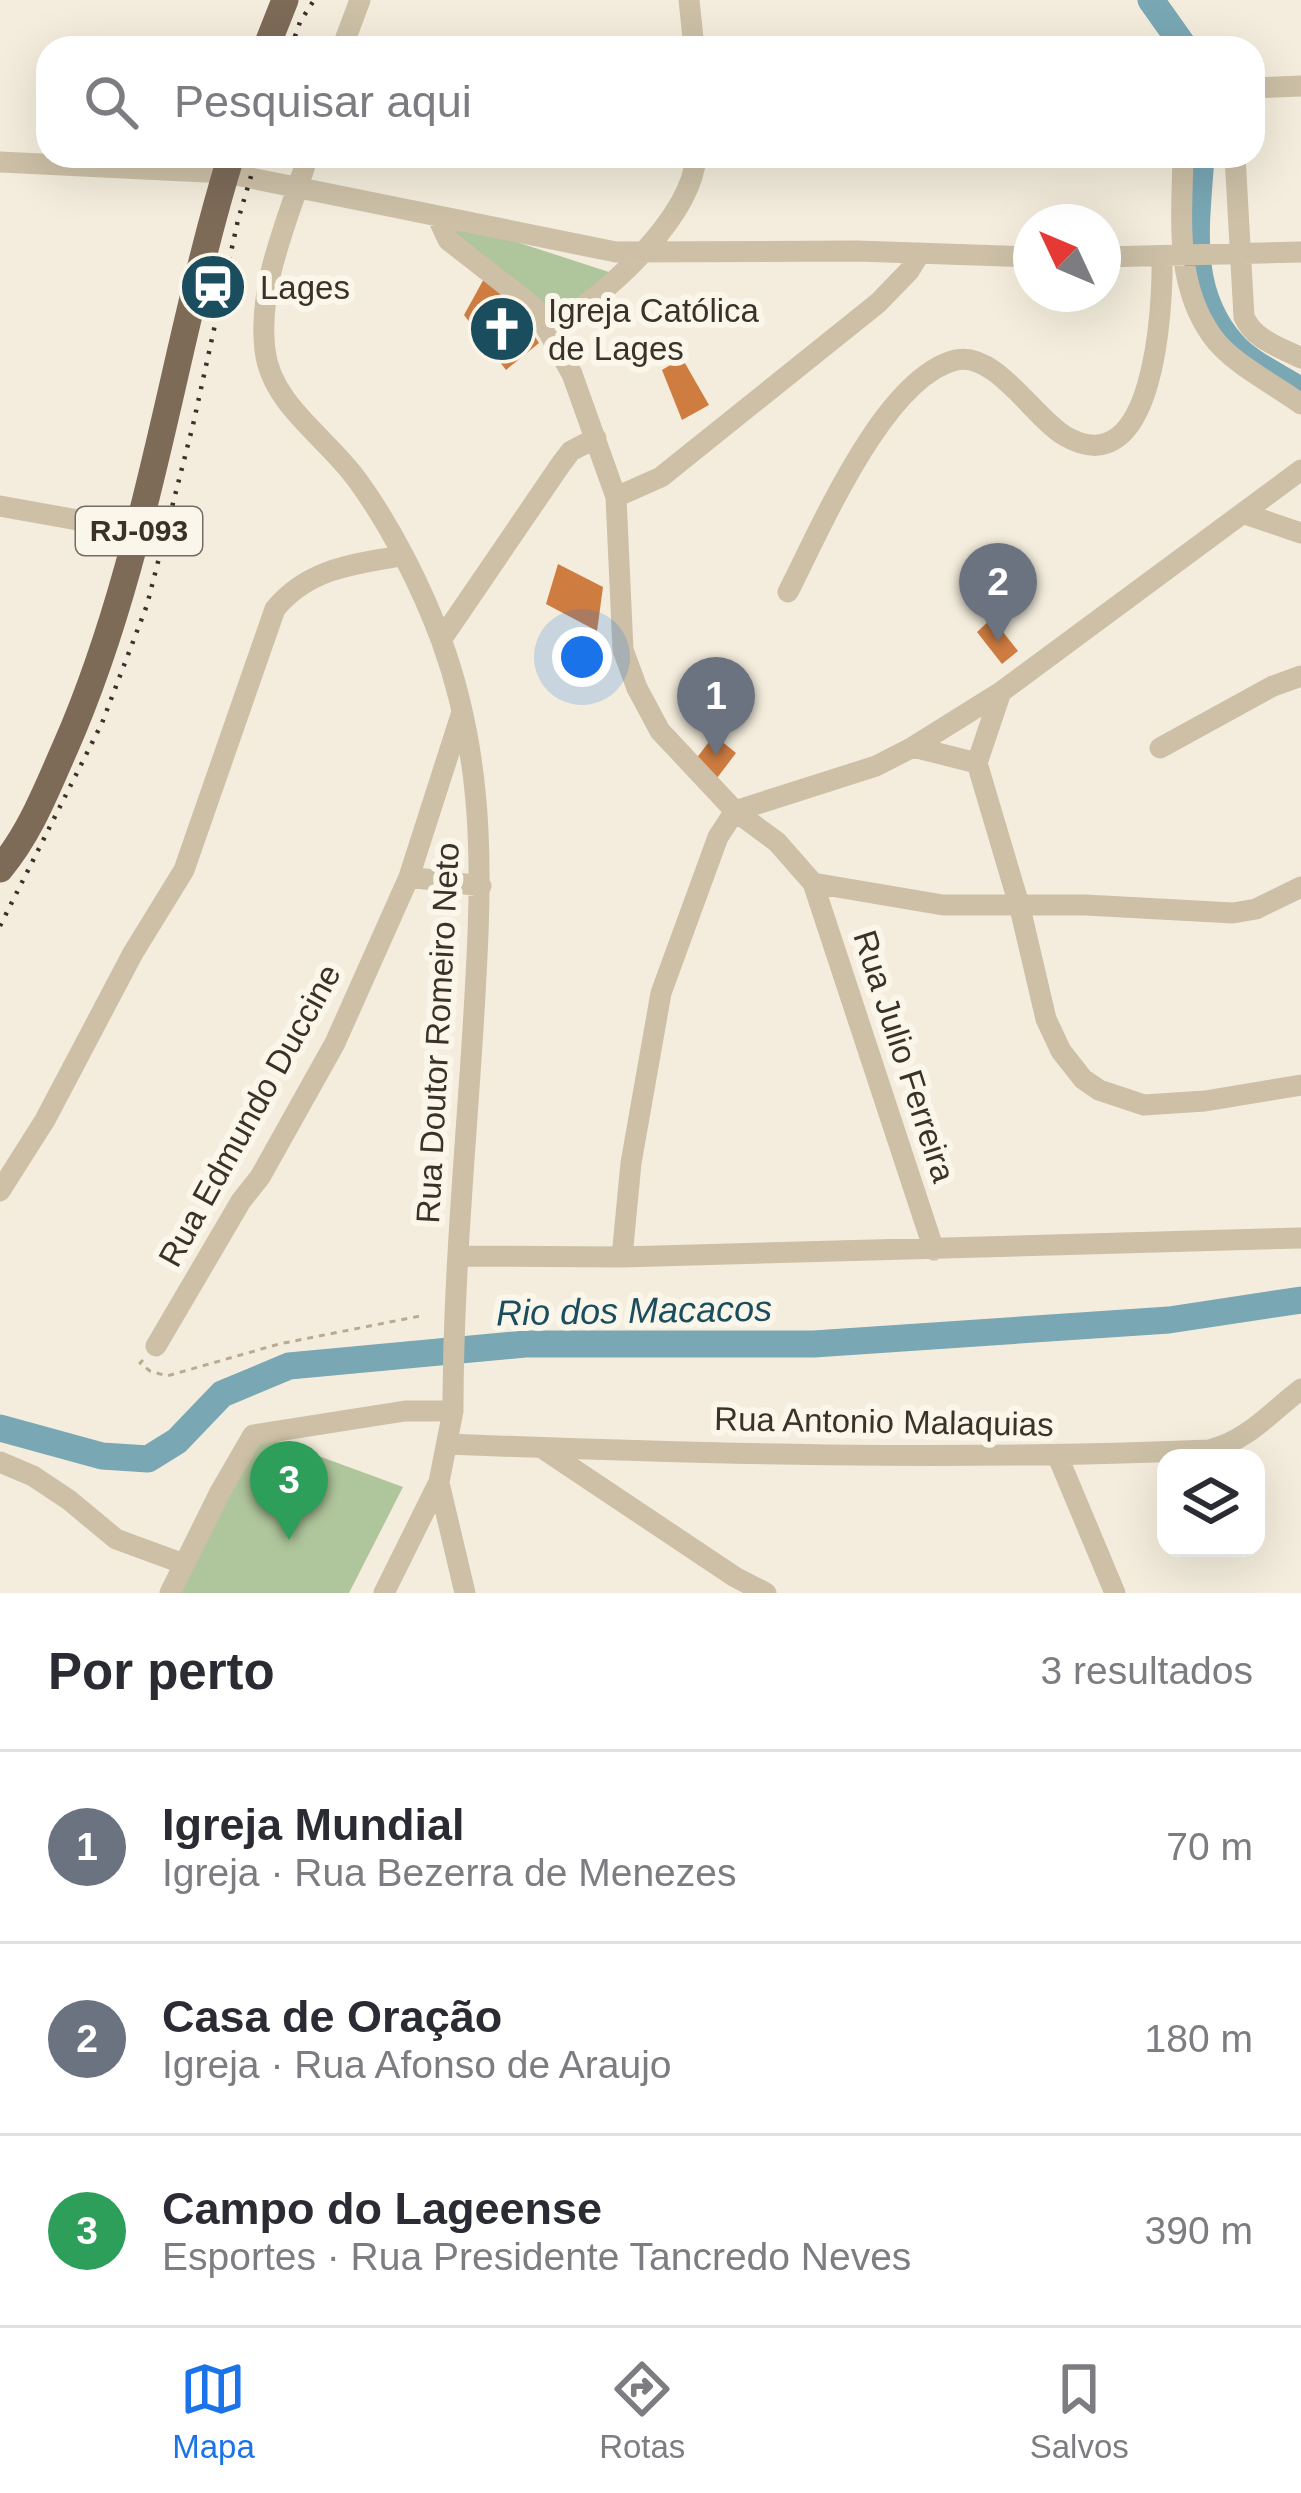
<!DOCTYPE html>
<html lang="pt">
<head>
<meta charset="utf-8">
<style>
	:root { --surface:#fff; --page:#f2f2f3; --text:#2b2b33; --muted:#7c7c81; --line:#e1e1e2; --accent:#1a73e8 }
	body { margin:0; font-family:Helvetica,sans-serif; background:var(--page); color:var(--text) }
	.controls { position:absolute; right:36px; bottom:36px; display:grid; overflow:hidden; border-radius:24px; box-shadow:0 12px 48px #0002 }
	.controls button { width:108px; height:108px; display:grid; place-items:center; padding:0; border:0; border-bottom:3px solid var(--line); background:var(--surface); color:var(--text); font:60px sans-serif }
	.compass { position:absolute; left:1013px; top:204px; width:108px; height:108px; border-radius:50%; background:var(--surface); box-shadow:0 12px 48px #0002; rotate:314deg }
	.you { position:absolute; left:582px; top:657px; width:42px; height:42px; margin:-30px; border:9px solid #fff; border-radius:50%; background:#1a73e8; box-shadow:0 0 0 18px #1a73e833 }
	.badge { display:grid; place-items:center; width:78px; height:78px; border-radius:50%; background:var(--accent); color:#fff; font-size:39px; font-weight:700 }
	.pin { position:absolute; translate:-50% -99px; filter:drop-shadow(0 3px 6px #0008) }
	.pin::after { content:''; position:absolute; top:63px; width:42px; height:36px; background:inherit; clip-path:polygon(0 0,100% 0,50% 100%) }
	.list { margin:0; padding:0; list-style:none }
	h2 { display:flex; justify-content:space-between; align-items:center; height:156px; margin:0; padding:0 48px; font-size:51px }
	h2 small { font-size:39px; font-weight:400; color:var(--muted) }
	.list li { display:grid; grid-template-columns:78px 1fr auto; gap:36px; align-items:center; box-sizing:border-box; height:192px; padding:0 48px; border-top:3px solid var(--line) }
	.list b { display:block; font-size:45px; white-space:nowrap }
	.list p { margin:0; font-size:39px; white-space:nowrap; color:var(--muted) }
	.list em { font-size:39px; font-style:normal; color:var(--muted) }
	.icon { flex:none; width:66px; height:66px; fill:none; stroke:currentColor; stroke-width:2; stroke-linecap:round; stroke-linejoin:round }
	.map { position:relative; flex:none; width:1301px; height:1593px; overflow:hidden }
	.search { position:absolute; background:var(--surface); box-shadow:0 12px 48px #0002; left:36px; right:36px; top:36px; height:132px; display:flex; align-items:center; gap:30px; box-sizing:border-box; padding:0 42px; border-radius:36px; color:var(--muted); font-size:45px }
	.sheet { height:732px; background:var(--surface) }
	nav { display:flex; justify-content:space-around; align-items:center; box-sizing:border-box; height:168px; border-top:3px solid var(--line); background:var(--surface); font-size:33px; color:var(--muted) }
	nav a { display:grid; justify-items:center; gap:6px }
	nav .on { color:var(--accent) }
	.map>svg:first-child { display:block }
	.green { fill:#afc59b }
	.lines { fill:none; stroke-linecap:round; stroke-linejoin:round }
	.river { stroke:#79a7b4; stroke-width:27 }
	.building { fill:#cf7c40 }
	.path { stroke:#b9aa91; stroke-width:3; stroke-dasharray:6 6; stroke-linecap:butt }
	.minor { stroke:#cdc0a7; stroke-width:21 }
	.major { stroke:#7d6b58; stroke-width:27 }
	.rail { stroke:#3a3128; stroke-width:4.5; stroke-dasharray:3 9; stroke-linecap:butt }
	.labels { text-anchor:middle; stroke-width:12; stroke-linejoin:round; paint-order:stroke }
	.shield { fill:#fbf6ea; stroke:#746c62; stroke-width:3 }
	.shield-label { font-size:30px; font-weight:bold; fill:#3a3128 }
	.poi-label { font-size:33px; fill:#3a3128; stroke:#fbf6ea; text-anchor:start }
	.street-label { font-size:33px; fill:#3a3128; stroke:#fbf6ea }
	.water-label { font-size:36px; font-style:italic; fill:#1a4e5f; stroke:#fbf6ea }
</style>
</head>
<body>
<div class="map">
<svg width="1301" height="1593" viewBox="0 0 1301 1593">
	<rect width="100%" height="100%" fill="#f4eddd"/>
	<path class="green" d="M437 216 612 273 564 318 486 275Z
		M256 1433 403 1487 349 1593H173Z"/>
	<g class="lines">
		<path class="river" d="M1151 0 1185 48
			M1201 156C1197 222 1184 289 1232 344 1248 363 1280 377 1301 391
			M0 1428 102 1456 148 1459 177 1441 222 1394 289 1366 525 1344H814L1169 1320 1301 1300"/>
	</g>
	<path class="building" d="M486 275 516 307 539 343 506 370 464 315Z
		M682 358 709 405 682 420 662 370Z
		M558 564 603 587 597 631 546 604Z
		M992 618 1018 651 1002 664 977 632Z
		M714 735 736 753 717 778 696 759Z"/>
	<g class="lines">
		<path class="path" d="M143 1360 140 1363 150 1371 167 1376 279 1344 420 1316"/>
		<path class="minor" d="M689 0 694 48
			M342 48 360 0
			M1253 88 1301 86
			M308 156C289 218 257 284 265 350 271 405 328 438 358 481 392 528 422 588 442 642 489 772 481 894 473 1029 465 1156 453 1283 453 1411L439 1482 384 1593
			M1183 156C1182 217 1174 283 1212 336 1232 364 1274 384 1301 404
			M1235 156 1244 317C1254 340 1280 347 1301 358
			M0 162 226 173 616 252 857 251 1031 257
			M437 216 448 240 535 308 572 374 616 497 623 650 637 688 660 731 735 811 777 842 813 883 943 905H1086L1233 913 1256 909 1301 887
			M1103 257 1301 252
			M549 329C602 299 692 219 696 156
			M616 497 661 477 878 303 909 271 920 253
			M0 506 139 531
			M1245 514 1301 533
			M788 592C820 530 884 377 956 360 995 351 1034 418 1065 436 1155 488 1163 306 1162 257
			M441 640 561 464 571 451 596 438
			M1001 692 977 763 1020 908 1046 1019 1061 1051 1083 1079 1099 1090 1144 1105 1205 1101 1301 1085
			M913 747 977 763
			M1160 748 1273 686 1301 676
			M409 877 481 886
			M813 883 934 1250
			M0 1191 45 1120 133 953 184 870 275 609C308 569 352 564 401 556
			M460 1256 622 1257 1301 1238
			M622 1257 631 1163 661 993 718 837 735 811 876 766 913 747 1001 692 1301 470
			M156 1346 241 1201 260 1177 335 1043 409 877 462 712
			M447 1444C701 1454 955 1461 1209 1450 1247 1441 1271 1412 1301 1389
			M542 1448 735 1577 766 1593
			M1058 1457 1115 1593
			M0 1462 33 1476 69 1500 116 1539 184 1564
			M439 1483 465 1593
			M170 1593 220 1492 253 1435 405 1411H453"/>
		<path class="major" d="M266 48 285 0
			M0 869C30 833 46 791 65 748 148 559 171 352 231 156"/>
		<path class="rail" d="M291 48 300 22 314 0
			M0 926 102 723 147 605 193 425 238 220 257 156"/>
	</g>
	<defs>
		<g id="station-disc" transform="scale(3.45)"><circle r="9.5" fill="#1a4e5f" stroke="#fbf6ea"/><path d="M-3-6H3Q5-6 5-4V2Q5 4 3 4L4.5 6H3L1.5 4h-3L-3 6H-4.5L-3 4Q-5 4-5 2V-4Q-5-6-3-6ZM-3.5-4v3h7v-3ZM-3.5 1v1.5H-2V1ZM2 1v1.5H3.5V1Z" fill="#fff"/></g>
		<g id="church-disc" transform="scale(3.45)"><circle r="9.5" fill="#1a4e5f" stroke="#fbf6ea"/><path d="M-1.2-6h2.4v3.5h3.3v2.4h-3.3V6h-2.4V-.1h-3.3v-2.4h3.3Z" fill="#fff"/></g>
	</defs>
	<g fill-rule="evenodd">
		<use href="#station-disc" x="213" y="287"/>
		<use href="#church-disc" x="502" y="329"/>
	</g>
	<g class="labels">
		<rect class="shield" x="76" y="507" width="126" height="48" rx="9"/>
		<g class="shield-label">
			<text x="139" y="541">RJ-093</text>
		</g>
		<g class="poi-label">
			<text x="260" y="299">Lages</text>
			<text x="548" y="322">Igreja Católica<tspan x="548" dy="38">de Lages</tspan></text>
		</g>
		<g class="street-label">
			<text transform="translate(437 1033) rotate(-87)" y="12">Rua Doutor Romeiro Neto</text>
			<text transform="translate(905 1056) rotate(72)" y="12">Rua Julio Ferreira</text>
			<text transform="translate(249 1115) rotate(-61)" y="12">Rua Edmundo Duccine</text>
			<text transform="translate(884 1421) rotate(1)" y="12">Rua Antonio Malaquias</text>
		</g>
		<g class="water-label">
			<text transform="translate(634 1310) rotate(-1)" y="13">Rio dos Macacos</text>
		</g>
	</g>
</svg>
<div class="controls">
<button><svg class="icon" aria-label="layers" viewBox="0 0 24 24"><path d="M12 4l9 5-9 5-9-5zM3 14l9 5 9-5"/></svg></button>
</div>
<svg class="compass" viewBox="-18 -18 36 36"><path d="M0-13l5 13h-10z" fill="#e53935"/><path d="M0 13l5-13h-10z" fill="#7c7c81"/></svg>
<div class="you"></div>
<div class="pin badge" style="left:716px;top:756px;background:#6b7280">1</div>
<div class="pin badge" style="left:998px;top:642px;background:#6b7280">2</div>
<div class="pin badge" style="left:289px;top:1540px;background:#2e9e5b">3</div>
<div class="search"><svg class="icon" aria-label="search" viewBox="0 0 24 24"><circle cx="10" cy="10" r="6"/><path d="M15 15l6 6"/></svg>Pesquisar aqui</div>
</div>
<section class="sheet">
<h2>Por perto<small>3 resultados</small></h2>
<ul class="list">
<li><span class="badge" style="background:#6b7280">1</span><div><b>Igreja Mundial</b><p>Igreja · Rua Bezerra de Menezes</p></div><em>70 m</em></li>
<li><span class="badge" style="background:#6b7280">2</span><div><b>Casa de Oração</b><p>Igreja · Rua Afonso de Araujo</p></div><em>180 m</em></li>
<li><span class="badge" style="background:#2e9e5b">3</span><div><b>Campo do Lageense</b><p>Esportes · Rua Presidente Tancredo Neves</p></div><em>390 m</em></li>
</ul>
</section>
<nav>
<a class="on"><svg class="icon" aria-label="map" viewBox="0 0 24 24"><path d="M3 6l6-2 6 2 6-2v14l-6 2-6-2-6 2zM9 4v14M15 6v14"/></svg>Mapa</a>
<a><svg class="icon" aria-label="directions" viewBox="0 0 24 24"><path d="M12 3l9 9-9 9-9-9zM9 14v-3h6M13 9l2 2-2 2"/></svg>Rotas</a>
<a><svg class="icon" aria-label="saved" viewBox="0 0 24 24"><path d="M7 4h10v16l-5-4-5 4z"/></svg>Salvos</a>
</nav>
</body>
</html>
